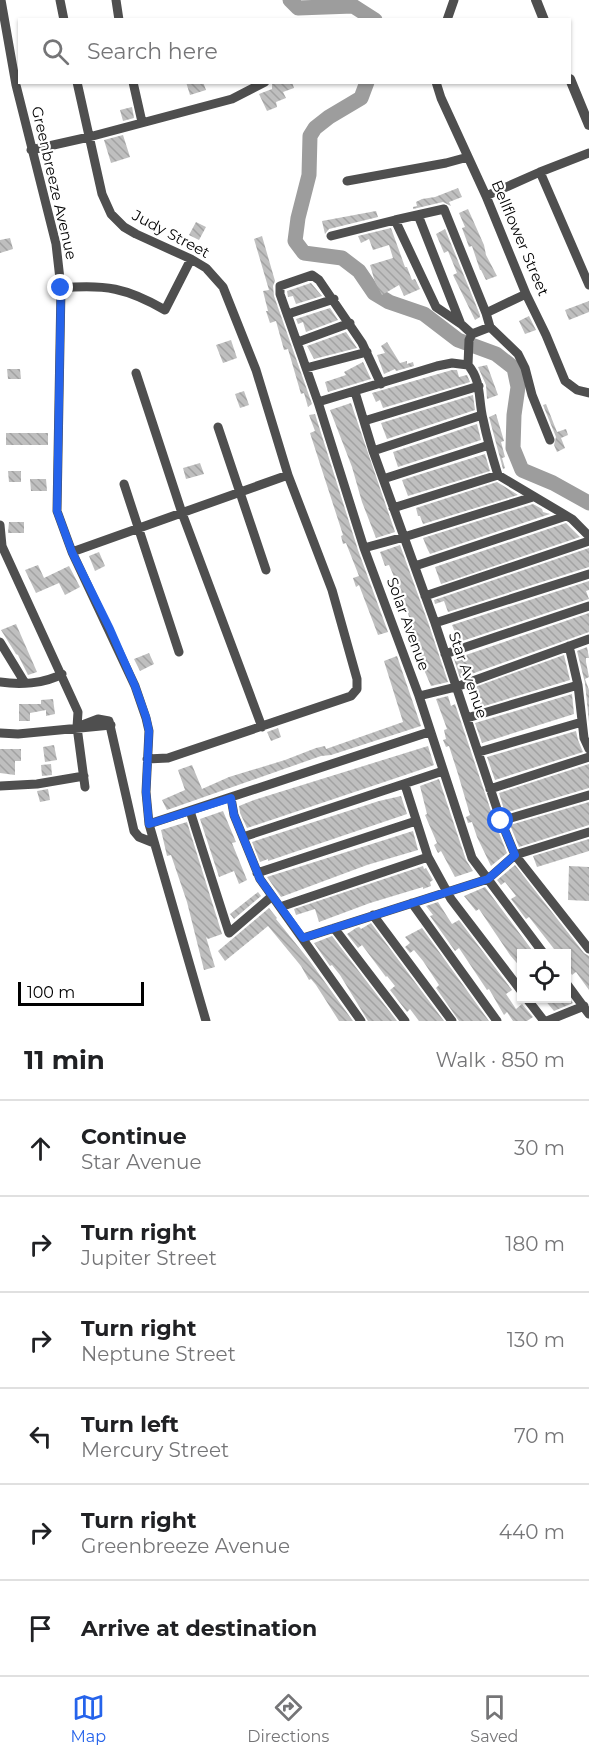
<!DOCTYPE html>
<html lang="en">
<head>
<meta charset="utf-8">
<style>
	:root { --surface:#fff; --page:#f6f6f6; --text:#202124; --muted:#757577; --line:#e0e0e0; --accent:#2563eb }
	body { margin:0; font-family:Montserrat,sans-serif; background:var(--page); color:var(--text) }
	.controls { position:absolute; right:18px; bottom:18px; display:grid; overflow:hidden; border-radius:0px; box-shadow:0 2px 4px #0004 }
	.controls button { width:54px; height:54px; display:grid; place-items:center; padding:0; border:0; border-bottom:2px solid var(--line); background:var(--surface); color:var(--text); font:30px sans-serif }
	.scale { position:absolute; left:18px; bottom:15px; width:126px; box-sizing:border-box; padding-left:6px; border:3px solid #000; border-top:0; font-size:16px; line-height:21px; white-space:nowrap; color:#000; -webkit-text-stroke:4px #fff; paint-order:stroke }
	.stop { position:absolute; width:18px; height:18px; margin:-14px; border:4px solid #2563eb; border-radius:50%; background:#fff }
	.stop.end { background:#2563eb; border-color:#fff; box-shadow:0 2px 6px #0008 }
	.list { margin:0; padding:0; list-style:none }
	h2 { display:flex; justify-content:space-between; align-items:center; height:78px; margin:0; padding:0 24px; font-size:26px }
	h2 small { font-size:20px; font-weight:400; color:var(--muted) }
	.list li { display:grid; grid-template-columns:39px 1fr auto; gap:18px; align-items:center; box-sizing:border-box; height:96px; padding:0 24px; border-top:2px solid var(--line) }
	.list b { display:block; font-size:22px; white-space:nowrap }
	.list p { margin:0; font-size:20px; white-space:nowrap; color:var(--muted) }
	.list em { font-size:20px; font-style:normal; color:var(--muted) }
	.icon { flex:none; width:33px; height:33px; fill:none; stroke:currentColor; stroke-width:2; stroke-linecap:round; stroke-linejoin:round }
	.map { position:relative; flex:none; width:589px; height:1021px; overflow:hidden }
	.search { position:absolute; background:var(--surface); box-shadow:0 2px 4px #0004; left:18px; right:18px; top:18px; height:66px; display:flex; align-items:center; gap:15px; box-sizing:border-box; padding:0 21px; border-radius:0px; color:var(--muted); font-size:22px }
	.sheet { height:654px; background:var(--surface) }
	nav { display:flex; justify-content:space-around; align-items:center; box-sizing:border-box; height:84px; border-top:2px solid var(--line); background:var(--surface); font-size:16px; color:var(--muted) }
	nav a { display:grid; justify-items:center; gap:3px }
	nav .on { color:var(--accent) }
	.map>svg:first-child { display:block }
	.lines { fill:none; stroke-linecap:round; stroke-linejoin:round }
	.river { stroke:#9d9d9d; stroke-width:15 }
	.building { fill:url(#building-back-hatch) }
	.minor { stroke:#4f4f4f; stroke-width:9 }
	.tertiary { stroke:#4f4f4f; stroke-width:10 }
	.route { stroke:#2563eb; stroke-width:8 }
	.labels { text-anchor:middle; stroke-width:4.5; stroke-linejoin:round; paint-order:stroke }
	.street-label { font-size:15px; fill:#000; stroke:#fff }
</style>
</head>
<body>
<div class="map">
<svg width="589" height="1021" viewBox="0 0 589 1021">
	<defs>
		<pattern id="building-back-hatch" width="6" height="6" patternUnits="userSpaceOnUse" patternTransform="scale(1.5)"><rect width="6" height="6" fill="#bfbfbf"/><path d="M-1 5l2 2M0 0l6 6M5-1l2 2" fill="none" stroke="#a2a2a2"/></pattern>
	</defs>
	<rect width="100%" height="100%" fill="#fff"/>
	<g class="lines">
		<path class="river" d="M290 0 298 8 353 6 375 20
			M367 82 361 98 329 117 315 128 310 136 309 175 298 218 295 241 304 253 342 258 359 271 374 293 389 302 424 314 458 340 496 354 514 368 518 387 514 415 513 448 522 470 553 483 589 503"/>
	</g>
	<path class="building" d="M186 82H203L206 90 190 95Z
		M272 82H292L294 88 283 92 286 98 276 102 277 107 267 111 259 94 272 89Z
		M132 107 134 118 123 121 120 110Z
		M123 135 130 157 111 163 104 140Z
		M458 188 462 197 449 202 451 206 443 202 413 209V207L417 206 416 202 422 199 435 197Z
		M468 209 484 245 486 255 497 276 486 280 481 270H480L472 246 469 247 462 228 465 227 459 213Z
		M376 211 378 217 329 229 325 234 322 221Z
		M196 222 206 227 199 240 189 235Z
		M391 228 405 267H407L412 280 415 279 420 289 404 296 399 285 382 295 375 282 370 265 393 258 389 245 373 250 369 239 361 243 358 236Z
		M445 229 480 315V317L475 320 453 275 457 273 448 251 444 253 436 234Z
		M262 236 275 281 273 286 274 296 312 404 308 407 304 393 301 394 288 349 284 350 276 321 270 323 266 311H268L263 291 269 290 254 239Z
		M10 238 13 249 0 253V240Z
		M311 283 322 296 296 304 293 296 288 297 287 291Z
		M589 301V312L569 320 565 310Z
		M330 308 338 320 306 332 303 322 298 324 296 319Z
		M529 316 536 330 525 334 519 321Z
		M346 332 357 348 314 359 307 346Z
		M231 340 237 358 223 363 216 345Z
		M387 342 400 363 407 361V364L413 362 414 366 396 371 395 369 384 374 377 355 385 353 381 346Z
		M363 362 371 379 328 392 325 382 346 375 344 372Z
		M487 365 498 395 487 399 486 385 478 367Z
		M7 369H20L21 379H8Z
		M452 370H457L459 377 467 375 470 382 383 408 380 400 376 402 372 393Z
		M244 391 249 405 240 408 235 394Z
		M473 395 475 410 387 439 381 423Z
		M351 403 395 532 376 538 362 502 352 467 330 410Z
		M546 404 557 432 566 429 568 435 561 438 565 448 557 452 554 445 556 437 543 405Z
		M315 414 358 550 388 632 378 635 359 585 356 587 353 578 359 576 346 543 343 544 341 536 343 535 310 433 315 431 309 415Z
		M496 414 504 441 501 442 505 457 502 458 505 468 503 469 489 417Z
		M477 424 481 440 398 467 393 452Z
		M6 433H48V445H6Z
		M485 454 490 471 408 496 402 480Z
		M200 463 204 474 186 479 183 468Z
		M8 471H21V482H9Z
		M30 479H46L47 491H31Z
		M497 482 518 495 423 524 420 516H418L416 508Z
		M533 504 542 509 543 512 550 514 430 554 427 548 423 538Z
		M9 522H24V533H8Z
		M566 523 580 537 441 584 435 567Z
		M400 545 429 625 448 682 431 686 407 630 406 621 410 620 404 600 389 565 385 566 380 552Z
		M589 548V567L448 612 444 601 435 604 434 600Z
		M99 552 105 566 95 571 89 556Z
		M38 565 44 578 69 566 80 587 65 595 59 583 36 593 25 570Z
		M589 581V590L586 591 589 599 459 642 452 625Z
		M589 613V632L460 678 454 659Z
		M16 624 37 672 28 675 18 655 16 654 1 630Z
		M587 647 589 658H586V662L589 677 585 679 589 690V722L585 683 577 651Z
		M149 653 154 664 140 671 134 659Z
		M564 655 570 680 481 707 478 696 475 697 472 688Z
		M397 656 421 726 331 755 321 756 167 810 162 800 185 790 178 770 192 765 202 789 229 777 285 760 316 748 325 746 326 749 403 722 384 661Z
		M572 694 574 714 482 743 475 723Z
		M448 696 451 706 455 704 495 823 507 853 491 866 477 837 472 822 468 823 466 817 470 815 458 774 449 746 446 747 443 740 446 739 444 730 447 729 436 699Z
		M53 699 55 714 46 716V710L30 713V721H19V704H41V700Z
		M278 728 281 737 271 741 267 732Z
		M576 731 578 740 583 752 495 780 487 757Z
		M54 745 57 760 45 762 43 747Z
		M428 746 434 765 417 771 247 828 240 813 239 806 254 800Z
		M0 749H21V761H15V775L0 773Z
		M51 764 52 775 42 776 41 765Z
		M589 764V788L505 813 499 793Z
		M439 779 466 860 473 871 455 877 441 851 438 853 434 845 437 843 425 815 427 814 420 786Z
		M48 789 50 800 40 802 37 791Z
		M401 796 407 814 268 861V859L260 862 252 842 379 801Z
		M589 802V825L519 847 510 825Z
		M223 811 236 842 232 843 247 880 239 884 234 871 219 877 200 819Z
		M187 822 222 934 208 939 206 937 215 967 204 970 187 902 171 855 167 856 161 830Z
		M413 831 418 850 367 865 281 897 267 877Z
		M589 839V851L537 867 533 856Z
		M515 865 584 953 589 956V990L576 972 572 975 567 967V954H558L529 917 526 919 511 899 516 896 505 882 501 885 497 880Z
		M423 866 424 869 426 868 433 880 430 882 431 886 423 889V887L370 903 319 922 315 909 296 915 294 909Z
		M569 866 589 867V901L568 900Z
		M485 887 535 954H522V969L510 955 479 909 476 911 464 896Z
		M258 892 261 896 234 919 230 914Z
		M438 902 452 924 459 920 512 990 506 994 516 1009 522 1004 533 1017 527 1021H513L507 1012 504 1015 489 989 487 990 459 948 455 951 430 916 433 915 426 906Z
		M269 908 277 918 276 919 309 960 353 1021H339L316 985 311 979 309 980 301 966 268 926 225 961 218 951Z
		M371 923 444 1021H419L410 1009 407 1012 390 990 395 986 387 976 386 977 362 945 358 948 347 934 356 928 359 927 361 929Z
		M422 928 489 1021H459L436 988 439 985 423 961 414 950 410 953 405 947 410 943 405 937Z
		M332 936 397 1021H368L340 975 332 965 330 966 314 943Z
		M567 995 573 1003 554 1011 544 999H567Z"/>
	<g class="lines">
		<path class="minor" d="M1 0 16 85 56 244 61 288 57 511 72 552 135 686 146 718 149 731 146 792 149 824 206 1021
			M60 0 64 20
			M116 0 119 20
			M447 20 454 0
			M77 82 102 194 111 214 124 227 136 234 191 259 206 268 223 287 256 370 288 475 332 590 357 679V689L351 696 168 758 147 759
			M133 82 142 122
			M436 82 441 98 486 196 526 294 546 335 565 381 577 390 589 393
			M31 150 89 137 232 99 265 82
			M540 172 589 285
			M347 181 446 163 468 157
			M486 196 540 172 589 153
			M418 215 460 322
			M395 220 436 307 461 324 472 334
			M331 236 395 220 444 209 486 313 490 327
			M61 288C105 284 127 288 165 310L191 259
			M486 313 526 294
			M288 314 334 299
			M298 342 350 323
			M468 365C482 381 478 399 483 419 487 438 492 456 498 475L572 519 589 536
			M468 365 469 340 472 334 490 327 518 354 525 368 532 395 550 440
			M306 368 367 352
			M136 373 182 513 262 727
			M381 384 362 343 319 280 312 275 280 286V294L318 402 364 548 419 696 472 858 544 954
			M355 392 373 451 435 623 501 821 515 855 589 949
			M318 402 437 366 452 363 468 365
			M364 421 479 386
			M218 427 266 570
			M373 451 482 415
			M383 479 489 445
			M124 484 179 652
			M393 508 498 475
			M0 525 2 546 78 712 77 727 85 787
			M364 548 404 537 533 497
			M72 552 288 475
			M415 566 566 516
			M425 596 589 541
			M435 623 589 574
			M0 642 25 683
			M569 646 578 685 584 738 589 749
			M445 654 589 606
			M0 682C19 685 44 684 62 674
			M419 696 456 687 589 639
			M467 718 578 685
			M77 727 98 719 109 721 134 831 139 837 154 843
			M0 733 18 734 111 725
			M479 752 582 722
			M405 785 428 857 451 899 522 992
			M0 786 37 784 84 776
			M490 789 589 757
			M231 798 234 815 260 879 361 1021
			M190 811 229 933 271 897
			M501 821 589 795
			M149 824 429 732
			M243 837 443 771
			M257 873 416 821
			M412 903 497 1021
			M280 907 428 857
			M373 915 452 1021
			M334 928 405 1021
			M303 938 488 879 515 855 589 832
			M566 983 589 1014
			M527 999 544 1021
			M547 1021 584 1006"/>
		<path class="tertiary" d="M536 0 544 20
			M570 79 589 125"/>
	</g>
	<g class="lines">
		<path class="route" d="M61 288 57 511 72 552 110 629 135 686 146 717 149 731 146 792 149 824 231 798 234 815 260 879 303 938 488 879 515 855 501 821"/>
	</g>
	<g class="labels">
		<g class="street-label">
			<text transform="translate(54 183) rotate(77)" y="5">Greenbreeze Avenue</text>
			<text transform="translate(171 234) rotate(28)" y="5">Judy Street</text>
			<text transform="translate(520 238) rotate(67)" y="5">Bellflower Street</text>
			<text transform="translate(408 624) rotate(70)" y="5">Solar Avenue</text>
			<text transform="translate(468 675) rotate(71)" y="5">Star Avenue</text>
		</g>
	</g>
</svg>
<div class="controls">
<button><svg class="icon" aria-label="locate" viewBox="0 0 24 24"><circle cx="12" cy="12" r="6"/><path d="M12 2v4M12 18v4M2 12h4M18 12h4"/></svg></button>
</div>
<div class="scale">100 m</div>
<div class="stop" style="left:501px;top:821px"></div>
<div class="stop end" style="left:61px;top:288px"></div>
<div class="search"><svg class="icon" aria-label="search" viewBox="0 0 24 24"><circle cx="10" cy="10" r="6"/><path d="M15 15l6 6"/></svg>Search here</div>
</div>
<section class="sheet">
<h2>11 min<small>Walk · 850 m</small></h2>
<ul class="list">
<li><svg class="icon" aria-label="ahead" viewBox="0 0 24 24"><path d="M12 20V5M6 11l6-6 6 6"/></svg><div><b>Continue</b><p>Star Avenue</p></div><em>30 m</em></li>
<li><svg class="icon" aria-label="right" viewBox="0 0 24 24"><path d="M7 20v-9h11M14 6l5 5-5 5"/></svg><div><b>Turn right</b><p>Jupiter Street</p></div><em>180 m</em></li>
<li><svg class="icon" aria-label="right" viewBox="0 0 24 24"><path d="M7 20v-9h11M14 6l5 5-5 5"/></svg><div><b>Turn right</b><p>Neptune Street</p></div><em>130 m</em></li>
<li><svg class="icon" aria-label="left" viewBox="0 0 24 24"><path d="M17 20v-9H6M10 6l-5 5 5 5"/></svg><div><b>Turn left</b><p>Mercury Street</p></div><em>70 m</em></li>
<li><svg class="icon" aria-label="right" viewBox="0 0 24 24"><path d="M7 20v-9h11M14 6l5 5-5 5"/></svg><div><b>Turn right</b><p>Greenbreeze Avenue</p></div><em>440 m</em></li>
<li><svg class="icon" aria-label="arrive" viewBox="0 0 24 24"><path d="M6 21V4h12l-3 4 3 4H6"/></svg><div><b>Arrive at destination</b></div></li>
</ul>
</section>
<nav>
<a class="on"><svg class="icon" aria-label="map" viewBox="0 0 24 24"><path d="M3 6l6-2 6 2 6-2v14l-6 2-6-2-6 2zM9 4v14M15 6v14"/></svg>Map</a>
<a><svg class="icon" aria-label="directions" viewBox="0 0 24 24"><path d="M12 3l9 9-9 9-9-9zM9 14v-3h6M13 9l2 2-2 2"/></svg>Directions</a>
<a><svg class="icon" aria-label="saved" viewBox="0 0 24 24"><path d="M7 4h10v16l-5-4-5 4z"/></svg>Saved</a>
</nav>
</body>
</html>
